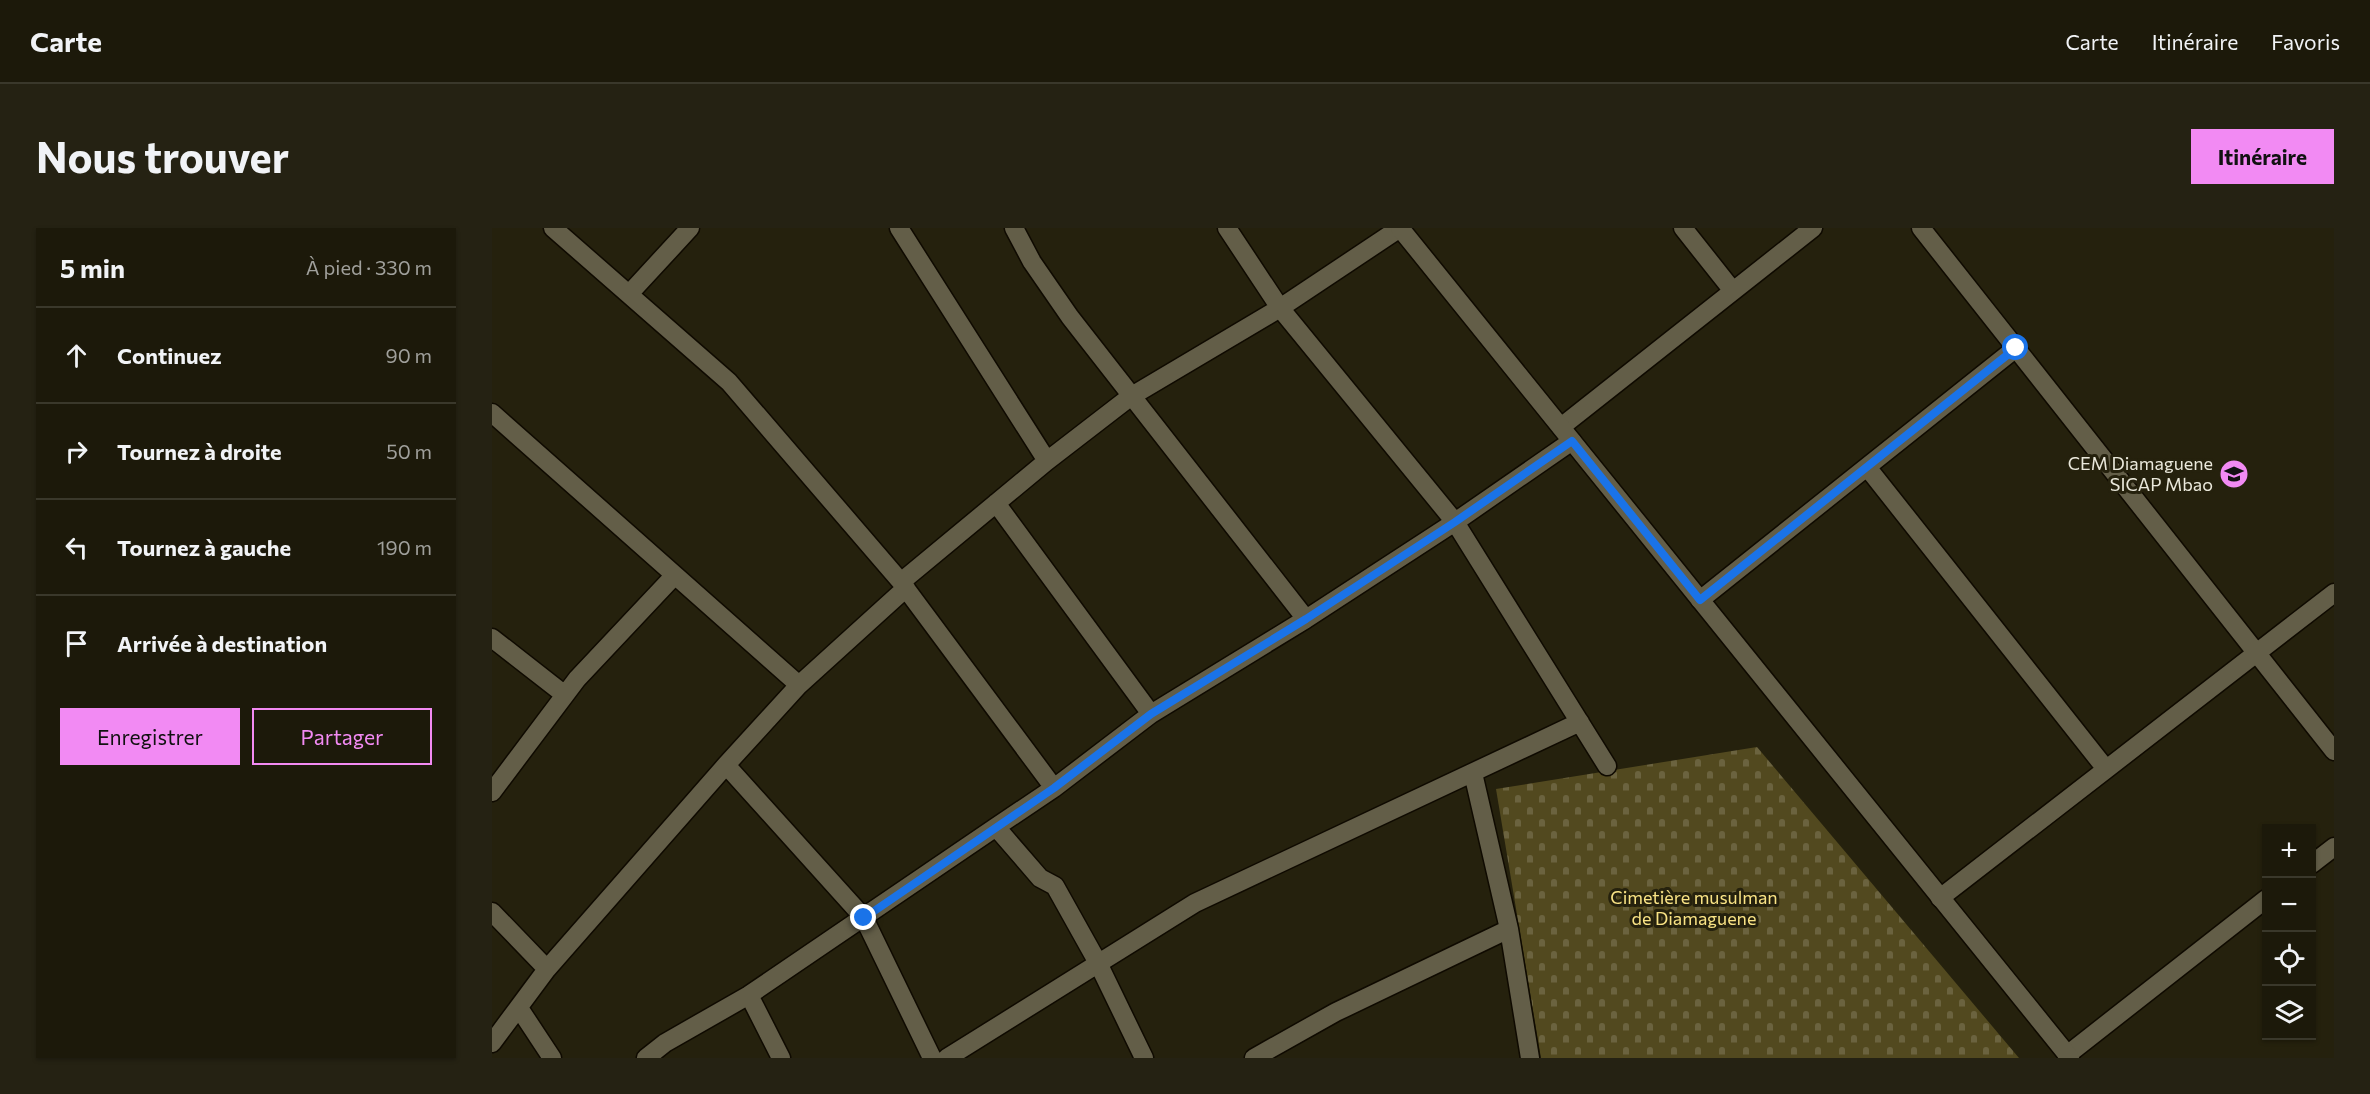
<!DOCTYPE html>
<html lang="fr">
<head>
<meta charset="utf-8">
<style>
	:root { --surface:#1c190a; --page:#252213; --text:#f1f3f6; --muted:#a0a09c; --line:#3a382b; --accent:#f28af3 }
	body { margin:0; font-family:Commissioner,sans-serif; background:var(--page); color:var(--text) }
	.controls { position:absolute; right:18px; bottom:18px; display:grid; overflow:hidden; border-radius:0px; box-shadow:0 2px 4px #0004 }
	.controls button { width:54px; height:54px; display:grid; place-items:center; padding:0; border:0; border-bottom:2px solid var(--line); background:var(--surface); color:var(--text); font:30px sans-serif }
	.stop { position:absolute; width:18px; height:18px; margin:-14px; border:4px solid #1a73e8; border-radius:50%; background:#fff }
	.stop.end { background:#1a73e8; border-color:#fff; box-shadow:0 2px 6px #0008 }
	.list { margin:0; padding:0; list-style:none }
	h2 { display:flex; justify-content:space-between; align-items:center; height:78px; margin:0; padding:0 24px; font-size:26px }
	h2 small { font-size:20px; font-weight:400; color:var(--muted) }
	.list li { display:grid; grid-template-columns:39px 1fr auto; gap:18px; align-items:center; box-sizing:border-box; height:96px; padding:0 24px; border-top:2px solid var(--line) }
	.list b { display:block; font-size:22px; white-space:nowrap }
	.list em { font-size:20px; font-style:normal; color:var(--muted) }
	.actions { display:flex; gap:12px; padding:18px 24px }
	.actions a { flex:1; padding:14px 0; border:2px solid var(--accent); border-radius:0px; text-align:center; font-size:21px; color:var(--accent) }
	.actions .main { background:var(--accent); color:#111 }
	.icon { flex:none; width:33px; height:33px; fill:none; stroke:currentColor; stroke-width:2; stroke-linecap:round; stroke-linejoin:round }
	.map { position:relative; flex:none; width:1842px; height:830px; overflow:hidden; border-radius:0px }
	header { display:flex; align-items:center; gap:36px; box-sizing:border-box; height:84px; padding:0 30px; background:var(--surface); border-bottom:2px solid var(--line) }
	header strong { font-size:28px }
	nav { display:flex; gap:33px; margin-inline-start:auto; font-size:21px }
	.intro { display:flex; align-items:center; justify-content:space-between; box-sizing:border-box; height:144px; padding:0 36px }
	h1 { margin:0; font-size:42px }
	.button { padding:15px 27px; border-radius:0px; background:var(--accent); color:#111; font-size:21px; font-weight:700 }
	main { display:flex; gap:36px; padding:0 36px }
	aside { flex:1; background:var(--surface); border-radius:0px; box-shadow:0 2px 4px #0004 }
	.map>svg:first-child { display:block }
	.cemetery { fill:url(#cemetery-stones) }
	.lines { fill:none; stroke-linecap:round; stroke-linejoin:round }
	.street-casing { stroke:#0f0a00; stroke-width:21 }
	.secondary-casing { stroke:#0f0a00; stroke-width:21 }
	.street { stroke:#635e48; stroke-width:18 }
	.secondary { stroke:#635e48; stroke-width:18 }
	.route { stroke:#1a73e8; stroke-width:8 }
	.labels { text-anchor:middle; stroke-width:6; stroke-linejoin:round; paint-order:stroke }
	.poi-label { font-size:18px; fill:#eae8db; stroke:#25210d; text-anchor:end }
	.park-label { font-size:18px; fill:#f9e385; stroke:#25210d }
</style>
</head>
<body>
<header>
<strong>Carte</strong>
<nav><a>Carte</a><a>Itinéraire</a><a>Favoris</a></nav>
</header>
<div class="intro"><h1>Nous trouver</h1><a class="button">Itinéraire</a></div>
<main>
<aside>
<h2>5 min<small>À pied · 330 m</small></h2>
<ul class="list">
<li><svg class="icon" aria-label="ahead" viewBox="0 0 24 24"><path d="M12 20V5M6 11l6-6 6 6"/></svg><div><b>Continuez</b></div><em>90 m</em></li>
<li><svg class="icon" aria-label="right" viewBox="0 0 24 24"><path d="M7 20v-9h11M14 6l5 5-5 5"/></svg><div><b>Tournez à droite</b></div><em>50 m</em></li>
<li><svg class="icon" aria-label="left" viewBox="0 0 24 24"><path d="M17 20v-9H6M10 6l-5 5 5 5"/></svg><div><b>Tournez à gauche</b></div><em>190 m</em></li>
<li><svg class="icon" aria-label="arrive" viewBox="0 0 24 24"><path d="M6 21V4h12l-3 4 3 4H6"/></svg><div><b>Arrivée à destination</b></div></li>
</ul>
<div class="actions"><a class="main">Enregistrer</a><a>Partager</a></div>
</aside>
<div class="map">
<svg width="1842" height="830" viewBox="0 0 1842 830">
	<defs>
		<pattern id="cemetery-stones" width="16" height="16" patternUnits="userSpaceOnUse" patternTransform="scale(1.5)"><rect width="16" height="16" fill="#52491f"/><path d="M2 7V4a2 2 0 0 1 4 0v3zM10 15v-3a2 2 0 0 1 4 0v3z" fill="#6b633f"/></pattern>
	</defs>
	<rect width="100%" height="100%" fill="#25210d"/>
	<path class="cemetery" d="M1265 519 1527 830H1049L1004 561Z"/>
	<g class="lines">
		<g class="street-casing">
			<path id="street" d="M61 0 237 154 409 354 562 560
				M407 0 555 233
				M522 0 540 34 578 89 814 391
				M735 0 788 80 963 294 1115 538
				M1191 0 1241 63
				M1429 0 1842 523
				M138 65 198 0
				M0 185 307 457
				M1069 199 1321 0
				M1375 239 1614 541
				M504 275 659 486
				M409 354 555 233 638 169 788 80 908 0
				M1208 372 1524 120
				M0 410 73 467
				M234 537 372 690 440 830
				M981 545 1017 701 1038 830
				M0 564 85 451 182 348
				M504 599 548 650 563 658 606 735 652 830
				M1820 636 1842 619
				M1448 670 1842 365
				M0 684 55 741
				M257 767 289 830
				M27 780 60 830
				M0 815 55 741 234 537 307 457 414 360
				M1575 827 1774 671
				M154 830 173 815 257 767 504 599 562 560 659 486 814 391 963 294 1080 213
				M455 830 703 675 1088 494
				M762 830 844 784 1017 701"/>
		</g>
		<g class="secondary-casing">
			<path id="secondary" d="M908 0 1578 830"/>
		</g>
		<use href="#street" class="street"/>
		<use href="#secondary" class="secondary"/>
	</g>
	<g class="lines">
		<path class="route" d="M372 690 562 560 659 486 814 391 963 294 1080 213 1208 372 1524 120"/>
	</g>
	<defs>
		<g id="school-disc" transform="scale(1.5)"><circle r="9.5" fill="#f28af3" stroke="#25210d"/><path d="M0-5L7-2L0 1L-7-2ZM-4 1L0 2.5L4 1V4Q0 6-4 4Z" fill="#111"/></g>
	</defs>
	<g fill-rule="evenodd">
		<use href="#school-disc" x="1742" y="246"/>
	</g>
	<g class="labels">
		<g class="poi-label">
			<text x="1721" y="242">CEM Diamaguene<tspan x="1721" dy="21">SICAP Mbao</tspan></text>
		</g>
		<g class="park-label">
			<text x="1202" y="676">Cimetière musulman<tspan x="1202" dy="21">de Diamaguene</tspan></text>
		</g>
	</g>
</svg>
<div class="controls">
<button>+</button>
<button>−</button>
<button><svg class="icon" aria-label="locate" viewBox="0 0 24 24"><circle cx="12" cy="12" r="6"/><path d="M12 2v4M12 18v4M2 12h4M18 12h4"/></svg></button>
<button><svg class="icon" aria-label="layers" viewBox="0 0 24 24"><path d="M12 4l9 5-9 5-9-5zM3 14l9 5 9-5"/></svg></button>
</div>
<div class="stop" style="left:1524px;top:120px"></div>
<div class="stop end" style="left:372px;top:690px"></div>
</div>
</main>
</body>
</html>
